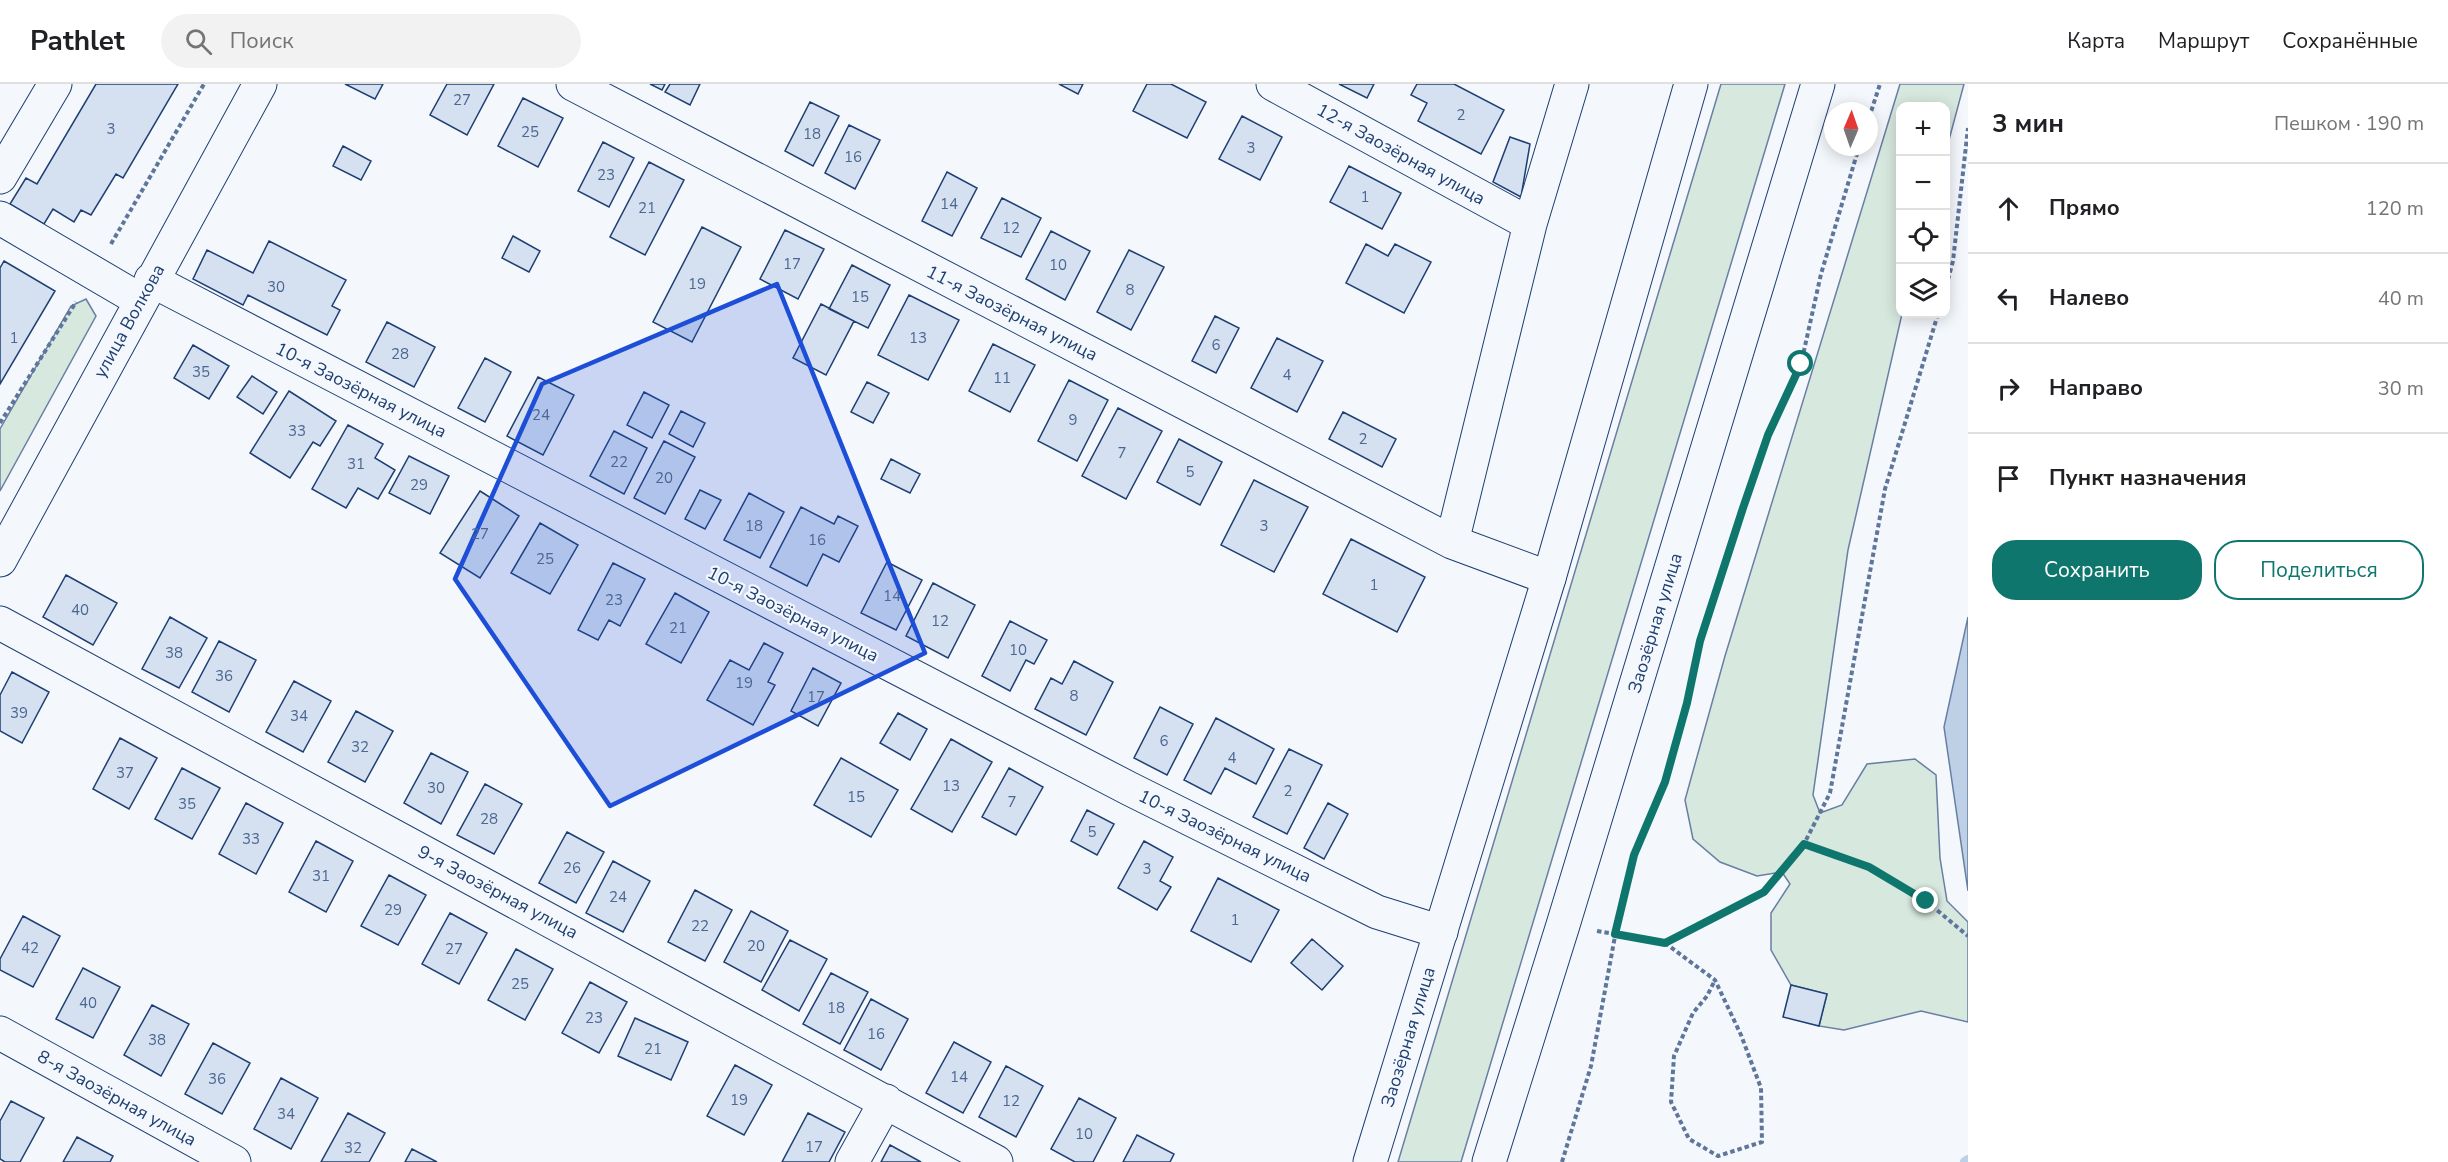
<!DOCTYPE html>
<html lang="ru">
<head>
<meta charset="utf-8">
<style>
	:root { --surface:#fff; --page:#f2f2f2; --text:#202124; --muted:#757577; --line:#e0e0e0; --accent:#0f766e }
	body { margin:0; font-family:"Nunito Sans",sans-serif; background:var(--page); color:var(--text) }
	.controls { position:absolute; right:18px; top:18px; display:grid; overflow:hidden; border-radius:12px; box-shadow:0 3px 15px #0003 }
	.controls button { width:54px; height:54px; display:grid; place-items:center; padding:0; border:0; border-bottom:2px solid var(--line); background:var(--surface); color:var(--text); font:30px sans-serif }
	.compass { position:absolute; left:1824px; top:18px; width:54px; height:54px; border-radius:50%; background:var(--surface); box-shadow:0 3px 15px #0003; rotate:2deg }
	.stop { position:absolute; width:18px; height:18px; margin:-14px; border:4px solid #0f766e; border-radius:50%; background:#fff }
	.stop.end { background:#0f766e; border-color:#fff; box-shadow:0 2px 6px #0008 }
	.list { margin:0; padding:0; list-style:none }
	h2 { display:flex; justify-content:space-between; align-items:center; height:78px; margin:0; padding:0 24px; font-size:26px }
	h2 small { font-size:20px; font-weight:400; color:var(--muted) }
	.list li { display:grid; grid-template-columns:39px 1fr auto; gap:18px; align-items:center; box-sizing:border-box; height:90px; padding:0 24px; border-top:2px solid var(--line) }
	.list b { display:block; font-size:22px; white-space:nowrap }
	.list em { font-size:20px; font-style:normal; color:var(--muted) }
	.actions { display:flex; gap:12px; padding:18px 24px }
	.actions a { flex:1; padding:14px 0; border:2px solid var(--accent); border-radius:24px; text-align:center; font-size:21px; color:var(--accent) }
	.actions .main { background:var(--accent); color:#fff }
	.icon { flex:none; width:33px; height:33px; fill:none; stroke:currentColor; stroke-width:2; stroke-linecap:round; stroke-linejoin:round }
	.map { position:relative; flex:none; width:1968px; height:1078px; overflow:hidden }
	header { display:flex; align-items:center; gap:36px; box-sizing:border-box; height:84px; padding:0 30px; background:var(--surface); border-bottom:2px solid var(--line) }
	header strong { font-size:28px }
	nav { display:flex; gap:33px; margin-inline-start:auto; font-size:21px }
	.search { width:420px; height:54px; background:var(--page); display:flex; align-items:center; gap:15px; box-sizing:border-box; padding:0 21px; border-radius:33px; color:var(--muted); font-size:22px }
	main { display:flex }
	aside { flex:1; background:var(--surface) }
	.map>svg:first-child { display:block }
	.green { fill:#d7e8df; stroke:#687fa3; stroke-width:1.5 }
	.water { fill:#bed0e5; stroke:#687fa3; stroke-width:1.5 }
	.lines { fill:none; stroke-linecap:round; stroke-linejoin:round }
	.stream { stroke:#bed0e5; stroke-width:10 }
	.building { fill:#d5e0f0; stroke:#1d3f73; stroke-width:1.5 }
	.minor-casing { stroke:#1d3f73; stroke-width:35 }
	.major-casing { stroke:#1d3f73; stroke-width:35 }
	.path { stroke:#5e769c; stroke-width:4; stroke-dasharray:4.5 3; stroke-linecap:butt }
	.minor { stroke:#f4f7fb; stroke-width:33 }
	.major { stroke:#f4f7fb; stroke-width:33 }
	.route { stroke:#0f766e; stroke-width:8 }
	.marked { fill:#1d4ed8; fill-opacity:0.2; stroke:#1d4ed8; stroke-width:4.5; stroke-linejoin:round }
	.labels { text-anchor:middle; stroke-width:4.5; stroke-linejoin:round; paint-order:stroke }
	.number-label { font-size:15px; fill:#4b6792 }
	.street-label { font-size:18px; fill:#1d3f73; stroke:#f4f7fb }
</style>
</head>
<body>
<header>
<strong>Pathlet</strong>
<div class="search"><svg class="icon" aria-label="search" viewBox="0 0 24 24"><circle cx="10" cy="10" r="6"/><path d="M15 15l6 6"/></svg>Поиск</div>
<nav><a>Карта</a><a>Маршрут</a><a>Сохранённые</a></nav>
</header>
<main>
<div class="map">
<svg width="1968" height="1078" viewBox="0 0 1968 1078">
	<rect width="100%" height="100%" fill="#f4f7fb"/>
	<path class="green" d="M1721 0H1785L1461 1078H1398Z
		M1900 0H1964L1946 67V22H1900L1902 230 1848 466 1813 711 1820 729 1842 721 1867 680 1915 675 1936 691 1940 774 1947 817 1968 838V938L1921 927 1844 946 1819 942 1827 910 1791 901 1771 866V829L1790 800 1782 788 1757 792 1720 778 1693 755 1685 716 1725 572Z
		M86 215 96 232 0 407V345L71 222Z"/>
	<path class="water" d="M1968 533V807L1944 643Z"/>
	<g class="lines">
		<path class="stream" d="M1965 1078 1968 1076"/>
	</g>
	<path class="building" d="M96 0H178L123 94 116 90 91 131 81 126 74 138 53 125 44 140 10 120 26 94 37 100Z
		M345 0H383L375 15Z
		M447 0H494L467 51 430 31Z
		M650 0H665L662 6Z
		M670 0H700L690 21 665 8Z
		M1059 0H1083L1078 10Z
		M1147 0H1171L1206 18 1187 54 1133 27Z
		M1339 0H1374L1367 14Z
		M1417 0H1454L1504 26 1481 70 1418 37 1427 19 1411 11Z
		M523 14 563 34 538 83 498 62Z
		M810 18 839 32 813 82 785 67Z
		M1242 32 1282 53 1260 96 1219 75Z
		M849 41 880 56 855 105 825 89Z
		M1510 53 1530 60 1521 113 1493 98Z
		M603 58 634 74 609 123 578 107Z
		M343 62 371 77 361 96 333 82Z
		M649 78 684 96 645 171 610 153Z
		M1349 82 1401 109 1382 145 1330 118Z
		M947 88 977 104 952 152 922 137Z
		M1002 114 1041 134 1021 173 981 154Z
		M702 143 741 163 692 258 653 238Z
		M785 146 824 165 798 215 760 195Z
		M1051 147 1090 167 1065 216 1026 195Z
		M513 152 540 167 529 188 502 174Z
		M269 157 346 196 332 222 340 226 327 251 248 211 243 221 193 195 207 166 253 189Z
		M1366 160 1388 172 1395 160 1431 178 1404 229 1346 199Z
		M1129 166 1164 183 1131 246 1097 228Z
		M4 177 55 207 0 300V184Z
		M852 181 890 201 868 244 829 225Z
		M909 211 959 236 928 296 878 271Z
		M821 220 854 237 826 291 793 274Z
		M1215 232 1239 244 1216 289 1192 277Z
		M387 238 435 263 414 303 366 278Z
		M1277 254 1323 277 1297 328 1251 304Z
		M993 260 1035 281 1010 328 969 307Z
		M193 261 229 282 209 315 174 294Z
		M485 274 511 288 485 338 458 324Z
		M252 292 277 308 263 330 237 313Z
		M538 293 574 311 543 371 507 352Z
		M1069 296 1108 316 1077 377 1038 357Z
		M867 298 889 309 873 339 851 328Z
		M289 307 336 337 320 362 313 358 290 394 250 369Z
		M644 308 669 321 652 354 627 341Z
		M1118 324 1162 347 1126 415 1082 392Z
		M681 327 705 339 693 363 669 350Z
		M1343 328 1396 355 1382 383 1329 355Z
		M348 341 383 360 375 374 395 386 378 415 358 404 346 424 312 405Z
		M614 347 647 364 624 410 590 392Z
		M1179 355 1222 378 1200 421 1157 398Z
		M664 357 695 373 665 430 634 414Z
		M409 372 449 392 430 430 389 409Z
		M891 375 920 390 910 409 881 395Z
		M1254 396 1308 423 1274 488 1221 461Z
		M700 406 721 416 705 445 685 435Z
		M480 407 519 432 480 494 440 469Z
		M749 409 784 428 760 474 724 456Z
		M801 423 834 440 838 432 858 442 839 478 823 470 807 502 770 483Z
		M540 439 578 461 550 510 511 489Z
		M1351 455 1425 493 1397 548 1323 510Z
		M887 478 922 496 896 546 861 529Z
		M613 479 645 495 620 542 609 536 598 556 578 546Z
		M66 491 117 519 93 561 43 533Z
		M933 499 975 521 948 574 906 552Z
		M675 509 709 528 681 579 646 560Z
		M170 533 207 554 179 604 142 585Z
		M1010 537 1047 556 1034 580 1026 576 1010 607 982 592Z
		M219 557 256 576 229 628 192 608Z
		M764 559 783 569 768 598 775 601 753 641 707 616 730 576 749 586Z
		M1074 577 1113 598 1086 651 1035 625 1051 594 1062 600Z
		M813 584 841 599 818 642 791 627Z
		M12 588 49 608 22 659 0 647V611Z
		M294 597 331 617 303 668 266 648Z
		M1160 623 1193 640 1167 691 1134 674Z
		M356 627 393 647 365 698 328 678Z
		M898 629 927 645 910 676 880 659Z
		M1216 634 1274 665 1256 700 1225 684 1211 710 1184 696Z
		M120 654 157 674 129 725 93 705Z
		M951 655 992 678 952 748 911 725Z
		M1289 665 1322 681 1287 750 1253 733Z
		M431 669 468 688 441 740 404 719Z
		M841 674 898 706 871 753 814 721Z
		M182 684 220 704 192 755 155 735Z
		M1009 684 1043 703 1016 751 982 733Z
		M485 700 522 720 494 770 457 751Z
		M246 719 283 739 256 790 219 770Z
		M1328 719 1348 730 1324 775 1304 764Z
		M1087 726 1114 740 1097 771 1071 757Z
		M567 748 604 768 576 819 539 799Z
		M316 757 353 777 326 828 289 808Z
		M1144 757 1173 773 1160 797 1171 803 1157 826 1118 804Z
		M613 777 650 797 623 848 586 829Z
		M389 791 426 811 398 861 361 842Z
		M1218 794 1279 826 1251 878 1191 847Z
		M695 806 732 826 705 877 668 858Z
		M751 827 788 847 761 898 724 878Z
		M450 829 487 849 459 900 422 880Z
		M23 832 60 852 33 903 0 886V875Z
		M1312 855 1343 882 1322 906 1291 879Z
		M790 856 827 875 799 927 762 906Z
		M516 865 553 885 525 936 488 916Z
		M83 884 120 903 93 954 56 935Z
		M831 889 868 908 840 960 803 940Z
		M590 898 627 918 599 969 562 949Z
		M1791 901 1827 910 1819 942 1783 933Z
		M871 915 908 935 881 986 844 966Z
		M152 921 189 940 161 992 124 971Z
		M635 934 688 958 671 996 618 972Z
		M954 958 991 978 963 1029 926 1009Z
		M213 959 250 979 222 1030 185 1010Z
		M735 981 772 1001 744 1051 707 1032Z
		M1006 982 1043 1002 1016 1053 979 1033Z
		M281 994 318 1014 291 1065 254 1045Z
		M1079 1014 1116 1034 1093 1078H1075L1051 1065Z
		M11 1017 44 1034 20 1078H5L0 1075V1037Z
		M348 1029 385 1049 369 1078H321Z
		M808 1029 845 1048 829 1078H782Z
		M1137 1051 1174 1070 1170 1078H1123Z
		M77 1053 113 1072 110 1078H63Z
		M890 1061 921 1078H881Z
		M412 1065 437 1078H405Z"/>
	<g class="lines">
		<g class="minor-casing">
			<path id="minor" d="M573 0 1452 458 1549 494
				M1273 0 1530 140
				M0 93 55 0
				M0 134 140 216
				M151 196 1130 705 1377 828 1441 848
				M1452 458 1530 140 1572 0
				M0 476 260 0
				M0 539 996 1078
				M0 949 234 1078
				M852 1078 886 1017"/>
		</g>
		<g class="major-casing">
			<path id="major" d="M1370 1078 1549 494 1691 0
				M1489 1078 1563 841 1818 0"/>
		</g>
		<path class="path" d="M1869 34 1880 0
			M111 160 204 0
			M1946 203 1953 177 1968 44
			M0 339 76 218
			M1804 760 1869 783 1926 817 1968 852
			M1597 847 1665 859 1764 808 1804 760 1830 709 1885 405 1938 230
			M1665 859 1715 896 1741 951 1761 1004 1762 1058 1718 1072 1689 1055 1671 1018 1674 972 1693 929 1707 912 1715 896
			M1562 1078 1591 982 1623 809 1634 771 1665 698 1687 619 1700 557 1743 424 1769 351 1801 280 1821 190 1859 63"/>
		<use href="#minor" class="minor"/>
		<use href="#major" class="major"/>
	</g>
	<g class="lines">
		<path class="route" d="M1801 280 1768 351 1743 424 1700 557 1687 619 1665 698 1634 771 1615 850 1665 859 1764 808 1804 760 1869 783 1926 817"/>
	</g>
	<path class="marked" d="M777 200 925 569 610 722 455 495 542 300Z"/>
	<g class="labels">
		<g class="number-label">
			<text x="462" y="21">27</text>
			<text x="1461" y="36">2</text>
			<text x="111" y="50">3</text>
			<text x="530" y="53">25</text>
			<text x="812" y="55">18</text>
			<text x="1251" y="69">3</text>
			<text x="853" y="78">16</text>
			<text x="606" y="96">23</text>
			<text x="1365" y="118">1</text>
			<text x="949" y="125">14</text>
			<text x="647" y="129">21</text>
			<text x="1011" y="149">12</text>
			<text x="792" y="185">17</text>
			<text x="1058" y="186">10</text>
			<text x="697" y="205">19</text>
			<text x="276" y="208">30</text>
			<text x="1130" y="211">8</text>
			<text x="860" y="218">15</text>
			<text x="14" y="259">1</text>
			<text x="918" y="259">13</text>
			<text x="1216" y="266">6</text>
			<text x="400" y="275">28</text>
			<text x="201" y="293">35</text>
			<text x="1287" y="296">4</text>
			<text x="1002" y="299">11</text>
			<text x="541" y="336">24</text>
			<text x="1073" y="341">9</text>
			<text x="297" y="352">33</text>
			<text x="1363" y="360">2</text>
			<text x="1122" y="374">7</text>
			<text x="619" y="383">22</text>
			<text x="356" y="385">31</text>
			<text x="1190" y="393">5</text>
			<text x="664" y="399">20</text>
			<text x="419" y="406">29</text>
			<text x="754" y="447">18</text>
			<text x="1264" y="447">3</text>
			<text x="480" y="455">27</text>
			<text x="817" y="461">16</text>
			<text x="545" y="480">25</text>
			<text x="1374" y="506">1</text>
			<text x="892" y="517">14</text>
			<text x="614" y="521">23</text>
			<text x="80" y="531">40</text>
			<text x="940" y="542">12</text>
			<text x="678" y="549">21</text>
			<text x="1018" y="571">10</text>
			<text x="174" y="574">38</text>
			<text x="224" y="597">36</text>
			<text x="744" y="604">19</text>
			<text x="1074" y="617">8</text>
			<text x="816" y="618">17</text>
			<text x="19" y="634">39</text>
			<text x="299" y="637">34</text>
			<text x="1164" y="662">6</text>
			<text x="360" y="668">32</text>
			<text x="1232" y="679">4</text>
			<text x="125" y="694">37</text>
			<text x="951" y="707">13</text>
			<text x="436" y="709">30</text>
			<text x="1288" y="712">2</text>
			<text x="856" y="718">15</text>
			<text x="1012" y="723">7</text>
			<text x="187" y="725">35</text>
			<text x="489" y="740">28</text>
			<text x="1092" y="753">5</text>
			<text x="251" y="760">33</text>
			<text x="572" y="789">26</text>
			<text x="1147" y="790">3</text>
			<text x="321" y="797">31</text>
			<text x="618" y="818">24</text>
			<text x="393" y="831">29</text>
			<text x="1235" y="841">1</text>
			<text x="700" y="847">22</text>
			<text x="756" y="867">20</text>
			<text x="30" y="869">42</text>
			<text x="454" y="870">27</text>
			<text x="520" y="905">25</text>
			<text x="88" y="924">40</text>
			<text x="836" y="929">18</text>
			<text x="594" y="939">23</text>
			<text x="876" y="955">16</text>
			<text x="157" y="961">38</text>
			<text x="653" y="970">21</text>
			<text x="959" y="998">14</text>
			<text x="217" y="1000">36</text>
			<text x="739" y="1021">19</text>
			<text x="1011" y="1022">12</text>
			<text x="286" y="1035">34</text>
			<text x="1084" y="1055">10</text>
			<text x="814" y="1068">17</text>
			<text x="353" y="1069">32</text>
		</g>
		<g class="street-label">
			<text transform="translate(1401 70) rotate(29)" y="6">12-я Заозёрная улица</text>
			<text transform="translate(1012 229) rotate(27)" y="6">11-я Заозёрная улица</text>
			<text transform="translate(129 237) rotate(-61)" y="6">улица Волкова</text>
			<text transform="translate(361 306) rotate(27)" y="6">10-я Заозёрная улица</text>
			<text transform="translate(793 530) rotate(27)" y="6">10-я Заозёрная улица</text>
			<text transform="translate(1655 539) rotate(-73)" y="6">Заозёрная улица</text>
			<text transform="translate(1225 752) rotate(26)" y="6">10-я Заозёрная улица</text>
			<text transform="translate(498 808) rotate(28)" y="6">9-я Заозёрная улица</text>
			<text transform="translate(1408 953) rotate(-73)" y="6">Заозёрная улица</text>
			<text transform="translate(117 1014) rotate(29)" y="6">8-я Заозёрная улица</text>
		</g>
	</g>
</svg>
<div class="controls">
<button>+</button>
<button>−</button>
<button><svg class="icon" aria-label="locate" viewBox="0 0 24 24"><circle cx="12" cy="12" r="6"/><path d="M12 2v4M12 18v4M2 12h4M18 12h4"/></svg></button>
<button><svg class="icon" aria-label="layers" viewBox="0 0 24 24"><path d="M12 4l9 5-9 5-9-5zM3 14l9 5 9-5"/></svg></button>
</div>
<svg class="compass" viewBox="-18 -18 36 36"><path d="M0-13l5 13h-10z" fill="#e53935"/><path d="M0 13l5-13h-10z" fill="#757577"/></svg>
<div class="stop" style="left:1801px;top:280px"></div>
<div class="stop end" style="left:1926px;top:817px"></div>
</div>
<aside>
<h2>3 мин<small>Пешком · 190 m</small></h2>
<ul class="list">
<li><svg class="icon" aria-label="ahead" viewBox="0 0 24 24"><path d="M12 20V5M6 11l6-6 6 6"/></svg><div><b>Прямо</b></div><em>120 m</em></li>
<li><svg class="icon" aria-label="left" viewBox="0 0 24 24"><path d="M17 20v-9H6M10 6l-5 5 5 5"/></svg><div><b>Налево</b></div><em>40 m</em></li>
<li><svg class="icon" aria-label="right" viewBox="0 0 24 24"><path d="M7 20v-9h11M14 6l5 5-5 5"/></svg><div><b>Направо</b></div><em>30 m</em></li>
<li><svg class="icon" aria-label="arrive" viewBox="0 0 24 24"><path d="M6 21V4h12l-3 4 3 4H6"/></svg><div><b>Пункт назначения</b></div></li>
</ul>
<div class="actions"><a class="main">Сохранить</a><a>Поделиться</a></div>
</aside>
</main>
</body>
</html>
